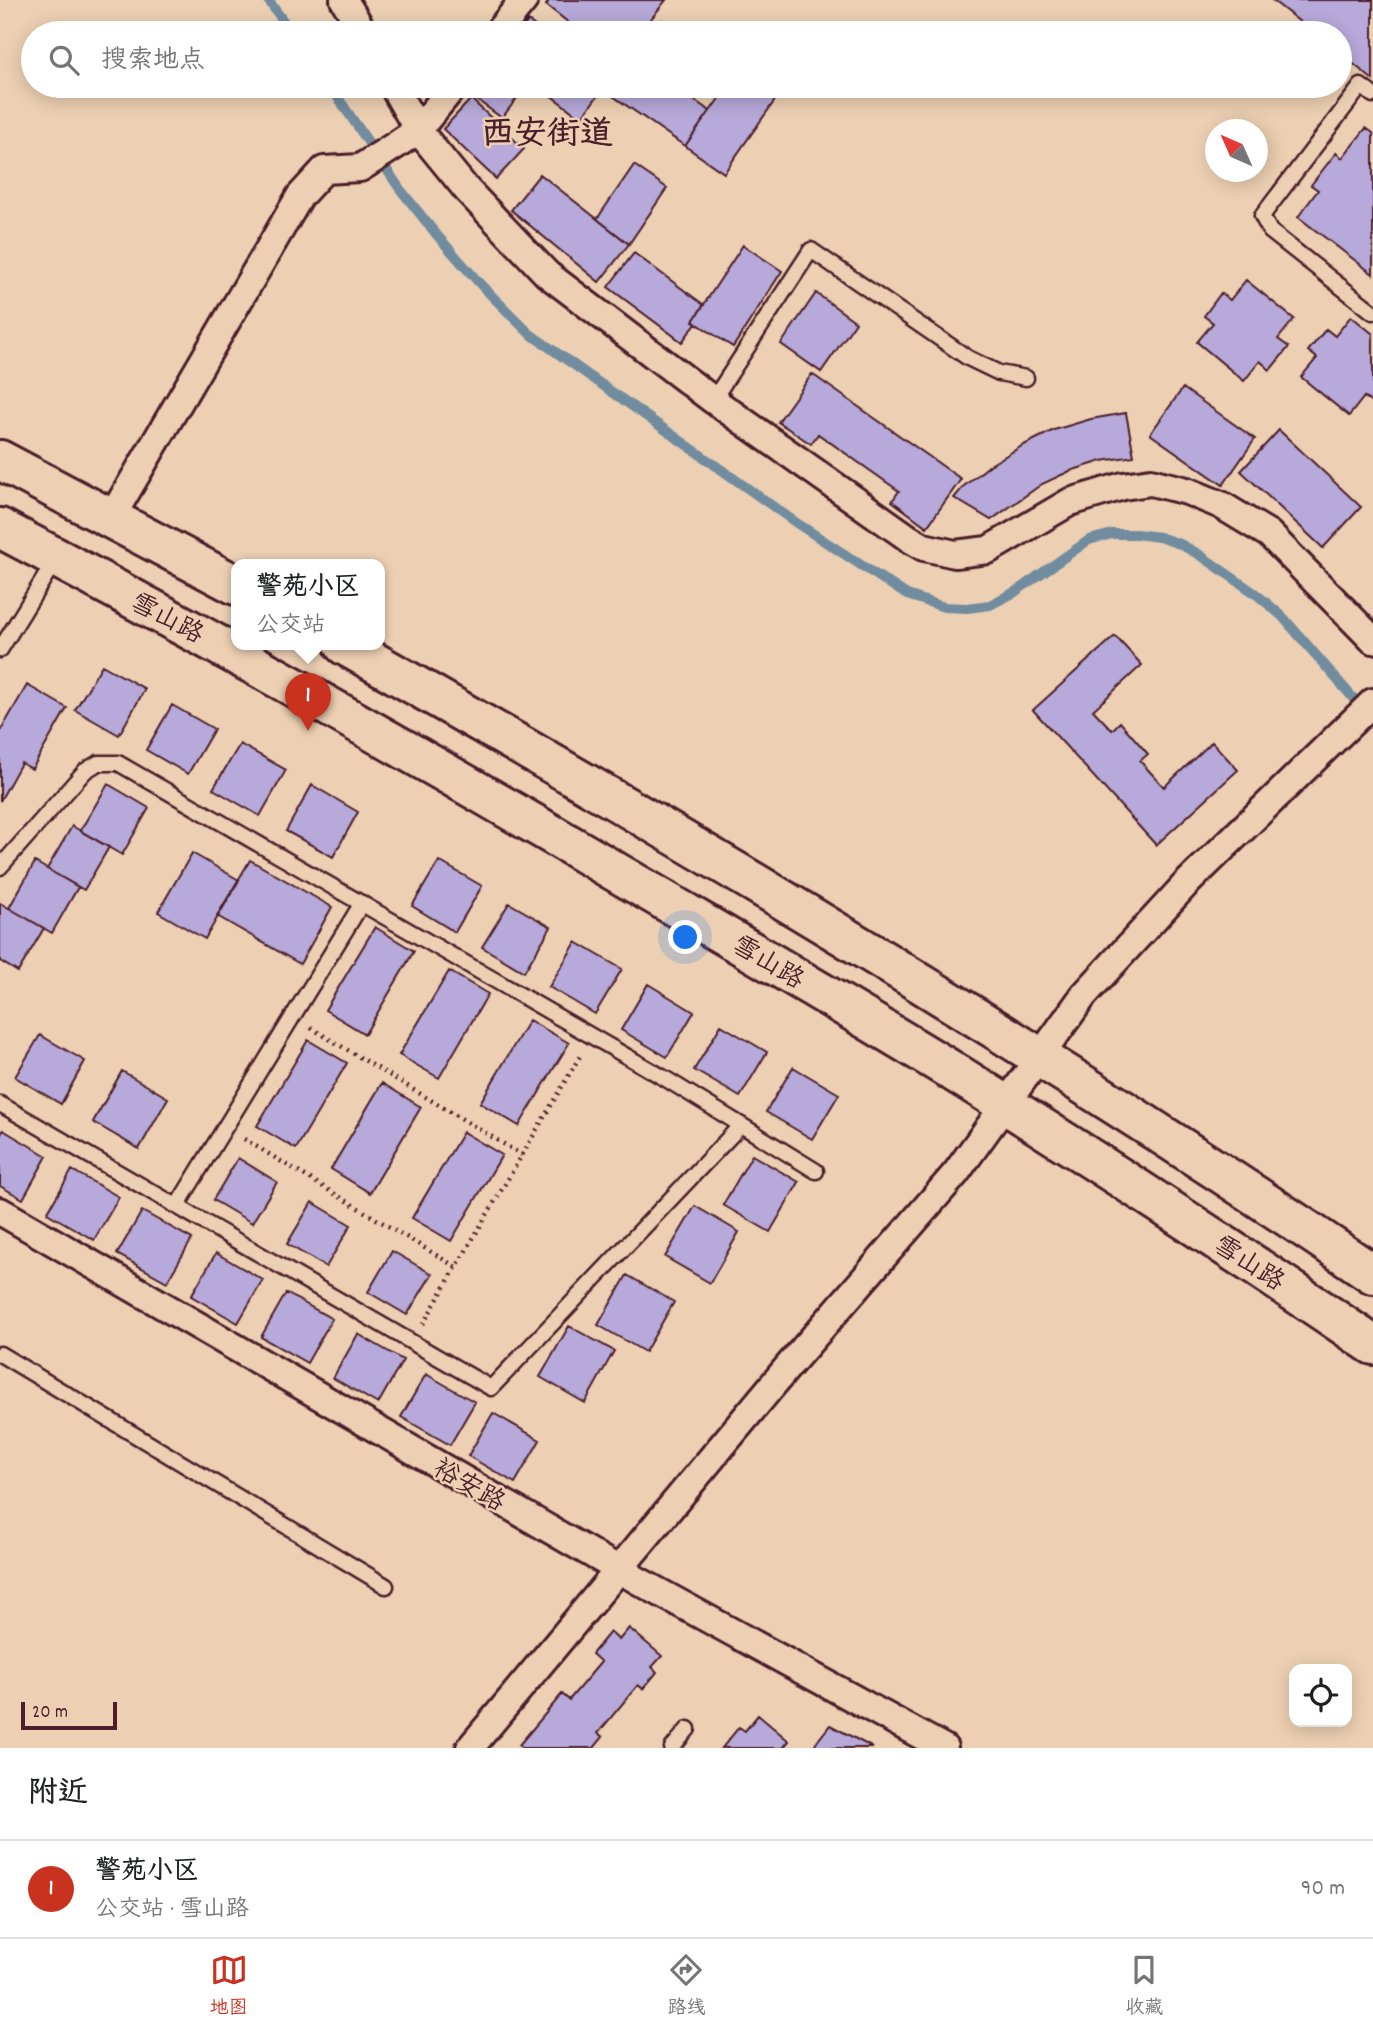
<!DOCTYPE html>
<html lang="zh">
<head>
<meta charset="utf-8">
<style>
	:root { --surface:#fff; --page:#f2f2f2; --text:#202124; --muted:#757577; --line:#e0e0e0; --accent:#c8321e }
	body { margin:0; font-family:Dekko,"LXGW WenKai TC",sans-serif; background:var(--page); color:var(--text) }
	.controls { position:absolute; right:21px; bottom:21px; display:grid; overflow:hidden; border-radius:14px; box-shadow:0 4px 18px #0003 }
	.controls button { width:63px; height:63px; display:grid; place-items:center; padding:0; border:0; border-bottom:2px solid var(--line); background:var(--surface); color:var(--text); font:35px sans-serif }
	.compass { position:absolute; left:1205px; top:119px; width:63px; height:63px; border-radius:50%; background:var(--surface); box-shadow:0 4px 18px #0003; rotate:315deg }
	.scale { position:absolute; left:21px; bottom:18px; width:96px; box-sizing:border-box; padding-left:7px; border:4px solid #4a1f2b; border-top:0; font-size:19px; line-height:24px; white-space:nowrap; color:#4a1f2b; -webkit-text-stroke:5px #edd0b3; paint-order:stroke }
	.you { position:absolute; left:686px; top:938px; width:24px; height:24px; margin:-18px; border:5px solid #fff; border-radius:50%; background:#1a73e8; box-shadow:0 0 0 10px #1a73e833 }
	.badge { display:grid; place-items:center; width:46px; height:46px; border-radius:50%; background:var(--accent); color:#fff; font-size:23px; font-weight:700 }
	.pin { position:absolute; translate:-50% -58px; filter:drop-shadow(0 2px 4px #0008) }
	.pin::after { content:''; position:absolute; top:37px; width:24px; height:21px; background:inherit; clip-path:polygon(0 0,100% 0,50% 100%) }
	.popup { position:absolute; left:231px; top:559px; width:154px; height:91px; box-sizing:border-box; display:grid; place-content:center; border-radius:14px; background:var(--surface); filter:drop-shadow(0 2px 5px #0005); font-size:23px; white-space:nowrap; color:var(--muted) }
	.popup b { font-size:26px; color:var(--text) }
	.popup::after { content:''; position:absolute; left:50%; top:100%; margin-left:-14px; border:14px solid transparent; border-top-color:var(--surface) }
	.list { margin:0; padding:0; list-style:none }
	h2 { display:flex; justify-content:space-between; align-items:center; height:91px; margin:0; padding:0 28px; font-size:30px }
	h2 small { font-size:23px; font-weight:400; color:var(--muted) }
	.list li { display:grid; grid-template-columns:46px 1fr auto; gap:21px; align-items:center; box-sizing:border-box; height:98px; padding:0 28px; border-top:2px solid var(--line) }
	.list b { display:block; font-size:26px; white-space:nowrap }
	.list p { margin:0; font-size:23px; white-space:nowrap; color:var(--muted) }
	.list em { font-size:23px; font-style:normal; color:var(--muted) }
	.icon { flex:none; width:38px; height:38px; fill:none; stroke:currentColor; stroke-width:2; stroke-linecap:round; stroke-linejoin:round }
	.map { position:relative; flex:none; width:1373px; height:1748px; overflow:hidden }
	.search { position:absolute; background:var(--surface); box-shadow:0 4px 18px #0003; left:21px; right:21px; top:21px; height:77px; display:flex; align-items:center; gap:18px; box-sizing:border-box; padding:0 24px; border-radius:38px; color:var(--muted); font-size:26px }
	.sheet { height:189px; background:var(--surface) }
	nav { display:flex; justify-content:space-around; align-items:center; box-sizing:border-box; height:98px; border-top:2px solid var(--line); background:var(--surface); font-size:19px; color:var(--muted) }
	nav a { display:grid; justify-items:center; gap:4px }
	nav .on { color:var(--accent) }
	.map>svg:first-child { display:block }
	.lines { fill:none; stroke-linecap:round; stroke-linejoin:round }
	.stream { stroke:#718c9f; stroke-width:10 }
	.building { fill:#b7a9d9; stroke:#4a1f2b; stroke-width:2 }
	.lane-casing { stroke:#4a1f2b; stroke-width:19 }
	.street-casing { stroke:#4a1f2b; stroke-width:32 }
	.secondary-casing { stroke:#4a1f2b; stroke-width:44 }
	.path { stroke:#4a1f2b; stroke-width:4.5; stroke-dasharray:2 5; stroke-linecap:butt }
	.lane { stroke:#edd0b3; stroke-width:14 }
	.street { stroke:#edd0b3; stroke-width:26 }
	.secondary { stroke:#edd0b3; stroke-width:38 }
	.labels { text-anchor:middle; stroke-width:5; stroke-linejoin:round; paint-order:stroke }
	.street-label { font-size:26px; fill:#4a1f2b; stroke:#edd0b3 }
	.district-label { font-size:33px; font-weight:bold; fill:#4a1f2b; stroke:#edd0b3 }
</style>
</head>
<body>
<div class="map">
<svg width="1373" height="1748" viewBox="0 0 1373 1748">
	<rect width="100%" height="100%" fill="#edd0b3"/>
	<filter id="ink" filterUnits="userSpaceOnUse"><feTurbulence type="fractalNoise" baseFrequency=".0143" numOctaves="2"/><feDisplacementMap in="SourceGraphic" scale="14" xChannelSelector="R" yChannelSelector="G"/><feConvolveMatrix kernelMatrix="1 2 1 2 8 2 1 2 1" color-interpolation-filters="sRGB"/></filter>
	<g filter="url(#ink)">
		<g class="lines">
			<path class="stream" d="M268 0 292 33
				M330 86 400 189 436 234 481 285 529 333 795 522 907 595 944 607 967 608 990 605 1015 592 1089 540 1112 534H1136L1159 537 1180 544 1200 555 1256 594 1282 616 1373 721"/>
		</g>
		<path class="building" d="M550 0H666L640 33H582L546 5Z
			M1272 0H1373V80L1340 53V33H1314Z
			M662 20 681 33H652Z
			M528 21 545 33H519Z
			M481 86H526L502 118 473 97Z
			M538 86H605L581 118Z
			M616 86H673L710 111 685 146 610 94Z
			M728 86H785L724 173 685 146Z
			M471 99 524 149 496 179 443 129Z
			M1366 128 1373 133V274L1298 217 1318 190 1311 185 1336 153 1342 158Z
			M634 165 667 188 629 244 597 219Z
			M540 174 629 244 599 282 511 210Z
			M743 245 782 271 733 347 693 321Z
			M634 253 704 305 693 321 696 323 682 342 608 287Z
			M1246 280 1294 319 1278 339 1289 347 1270 370 1260 361 1244 381 1197 342 1213 323 1204 316 1221 293 1230 300Z
			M816 293 856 322 821 372 781 344Z
			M1351 316 1373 334V404L1364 397 1349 416 1301 377 1317 358 1308 351 1326 329 1335 336Z
			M812 374 961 479 927 527 892 501 899 491 818 434 811 444 778 422Z
			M1183 388 1255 439 1223 485 1150 434Z
			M1126 413 1134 456 1102 461 1070 471 1042 484 991 520 954 498 964 486 990 465 1022 446 1054 430 1091 419Z
			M1279 430 1361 507 1323 548 1241 471Z
			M1115 636 1142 665 1093 710 1112 730 1120 722 1148 754 1140 761 1164 787 1212 742 1238 770 1156 845 1033 710Z
			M102 665 145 689 119 735 75 710Z
			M27 685 67 708 32 769 21 763 0 801V732Z
			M172 705 214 729 188 774 146 750Z
			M240 744 286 770 260 816 213 789Z
			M108 784 149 808 122 855 80 831Z
			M312 785 358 812 333 857 286 831Z
			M72 826 109 847 84 890 47 869Z
			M192 853 239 880 205 939 158 912Z
			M250 860 332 907 300 964 217 916Z
			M439 861 482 886 455 932 412 906Z
			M35 862 78 887 52 933 9 908Z
			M0 903 44 928 18 972 0 961Z
			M509 903 551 927 524 972 482 947Z
			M375 927 414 951 365 1034 325 1010Z
			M576 942 622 969 595 1014 549 987Z
			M449 971 488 994 439 1078 399 1055Z
			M648 984 694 1012 667 1057 621 1030Z
			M529 1020 569 1043 519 1126 480 1103Z
			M721 1025 767 1052 740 1097 694 1070Z
			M40 1035 85 1061 61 1104 15 1077Z
			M308 1040 347 1063 296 1149 257 1126Z
			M793 1067 839 1094 812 1139 766 1112Z
			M122 1071 168 1098 139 1149 93 1122Z
			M382 1083 421 1107 370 1193 331 1169Z
			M3 1130 47 1156 23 1199 0 1186V1136Z
			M463 1132 502 1155 451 1241 412 1218Z
			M752 1155 799 1182 770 1232 723 1205Z
			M238 1158 277 1182 252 1223 213 1200Z
			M72 1170 119 1197 94 1240 47 1213Z
			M312 1202 351 1225 326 1267 287 1244Z
			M695 1206 739 1232 710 1283 665 1257Z
			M142 1211 192 1239 167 1282 117 1254Z
			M392 1251 432 1274 407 1315 368 1292Z
			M216 1253 263 1280 238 1323 191 1296Z
			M627 1275 674 1302 645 1352 598 1325Z
			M286 1293 332 1319 307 1363 261 1337Z
			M569 1326 614 1351 585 1403 540 1377Z
			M358 1334 403 1360 378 1404 333 1378Z
			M426 1374 475 1402 450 1445 401 1417Z
			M493 1413 540 1440 515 1483 468 1456Z
			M629 1628 662 1656 652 1667 657 1672 643 1689 638 1685 598 1733 603 1737 594 1748H522L519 1745 562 1694 569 1700 601 1662 592 1654 610 1632 619 1640Z
			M758 1715 789 1741 783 1748H722L739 1727 745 1731Z
			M830 1725 873 1748H812Z"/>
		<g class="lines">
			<g class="lane-casing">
				<path id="lane" d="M1373 95 1361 86 1262 216 1270 231 1373 312
					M713 400 811 250 968 358 999 373 1026 378
					M0 650 56 559
					M0 867 85 771 98 763H118L666 1079 816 1171
					M0 1104 491 1388 741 1125
					M177 1206 362 903
					M0 1354 386 1586
					M672 1748 688 1729"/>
			</g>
			<g class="street-casing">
				<path id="street" d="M344 0 364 33
					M497 33 524 0
					M393 86 418 130 467 190 547 274 713 400 910 539 924 547 955 554 988 550 1070 502 1123 486 1151 482 1187 491 1221 505 1269 534 1373 640
					M111 518 300 196 324 170 360 168 396 145 418 130 454 86
					M0 1211 637 1580 944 1748
					M470 1748 786 1369 956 1173 1084 995 1185 885 1373 702"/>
			</g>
			<g class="secondary-casing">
				<path id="secondary" d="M0 460 236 585
					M0 528C197 631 391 740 582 852 709 927 837 1000 962 1077 1101 1164 1238 1253 1373 1345
					M344 645C694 842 1040 1049 1373 1274"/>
			</g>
			<path class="path" d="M311 1028 522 1155
				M244 1139 456 1267
				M423 1324 580 1056"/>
			<use href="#lane" class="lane"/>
			<use href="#street" class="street"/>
			<use href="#secondary" class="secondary"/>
		</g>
	</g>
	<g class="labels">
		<g class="street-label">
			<text transform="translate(168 617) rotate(28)" y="9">雪山路</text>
			<text transform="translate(769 961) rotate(31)" y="9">雪山路</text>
			<text transform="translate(1250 1262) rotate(33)" y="9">雪山路</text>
			<text transform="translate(470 1484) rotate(30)" y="9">裕安路</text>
		</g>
		<g class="district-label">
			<text x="547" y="143">西安街道</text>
		</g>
	</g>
</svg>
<div class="controls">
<button><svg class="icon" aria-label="locate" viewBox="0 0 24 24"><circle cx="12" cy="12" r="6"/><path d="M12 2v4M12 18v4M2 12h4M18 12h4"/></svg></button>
</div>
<svg class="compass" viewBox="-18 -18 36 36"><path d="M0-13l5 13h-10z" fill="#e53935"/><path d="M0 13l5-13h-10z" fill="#757577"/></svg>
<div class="scale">20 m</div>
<div class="you"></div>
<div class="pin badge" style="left:308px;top:731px">1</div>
<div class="popup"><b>警苑小区</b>公交站</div>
<div class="search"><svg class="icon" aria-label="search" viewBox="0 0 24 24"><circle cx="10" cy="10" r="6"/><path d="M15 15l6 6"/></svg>搜索地点</div>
</div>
<section class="sheet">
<h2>附近<small></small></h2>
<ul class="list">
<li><span class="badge">1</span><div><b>警苑小区</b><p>公交站 · 雪山路</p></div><em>90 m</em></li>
</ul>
</section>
<nav>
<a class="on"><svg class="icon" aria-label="map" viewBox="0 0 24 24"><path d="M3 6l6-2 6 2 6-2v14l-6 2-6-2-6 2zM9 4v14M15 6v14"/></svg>地图</a>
<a><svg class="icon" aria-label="directions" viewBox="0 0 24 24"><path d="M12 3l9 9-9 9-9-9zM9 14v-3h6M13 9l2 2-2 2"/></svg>路线</a>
<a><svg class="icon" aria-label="saved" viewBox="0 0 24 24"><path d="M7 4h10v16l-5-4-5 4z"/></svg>收藏</a>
</nav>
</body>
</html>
